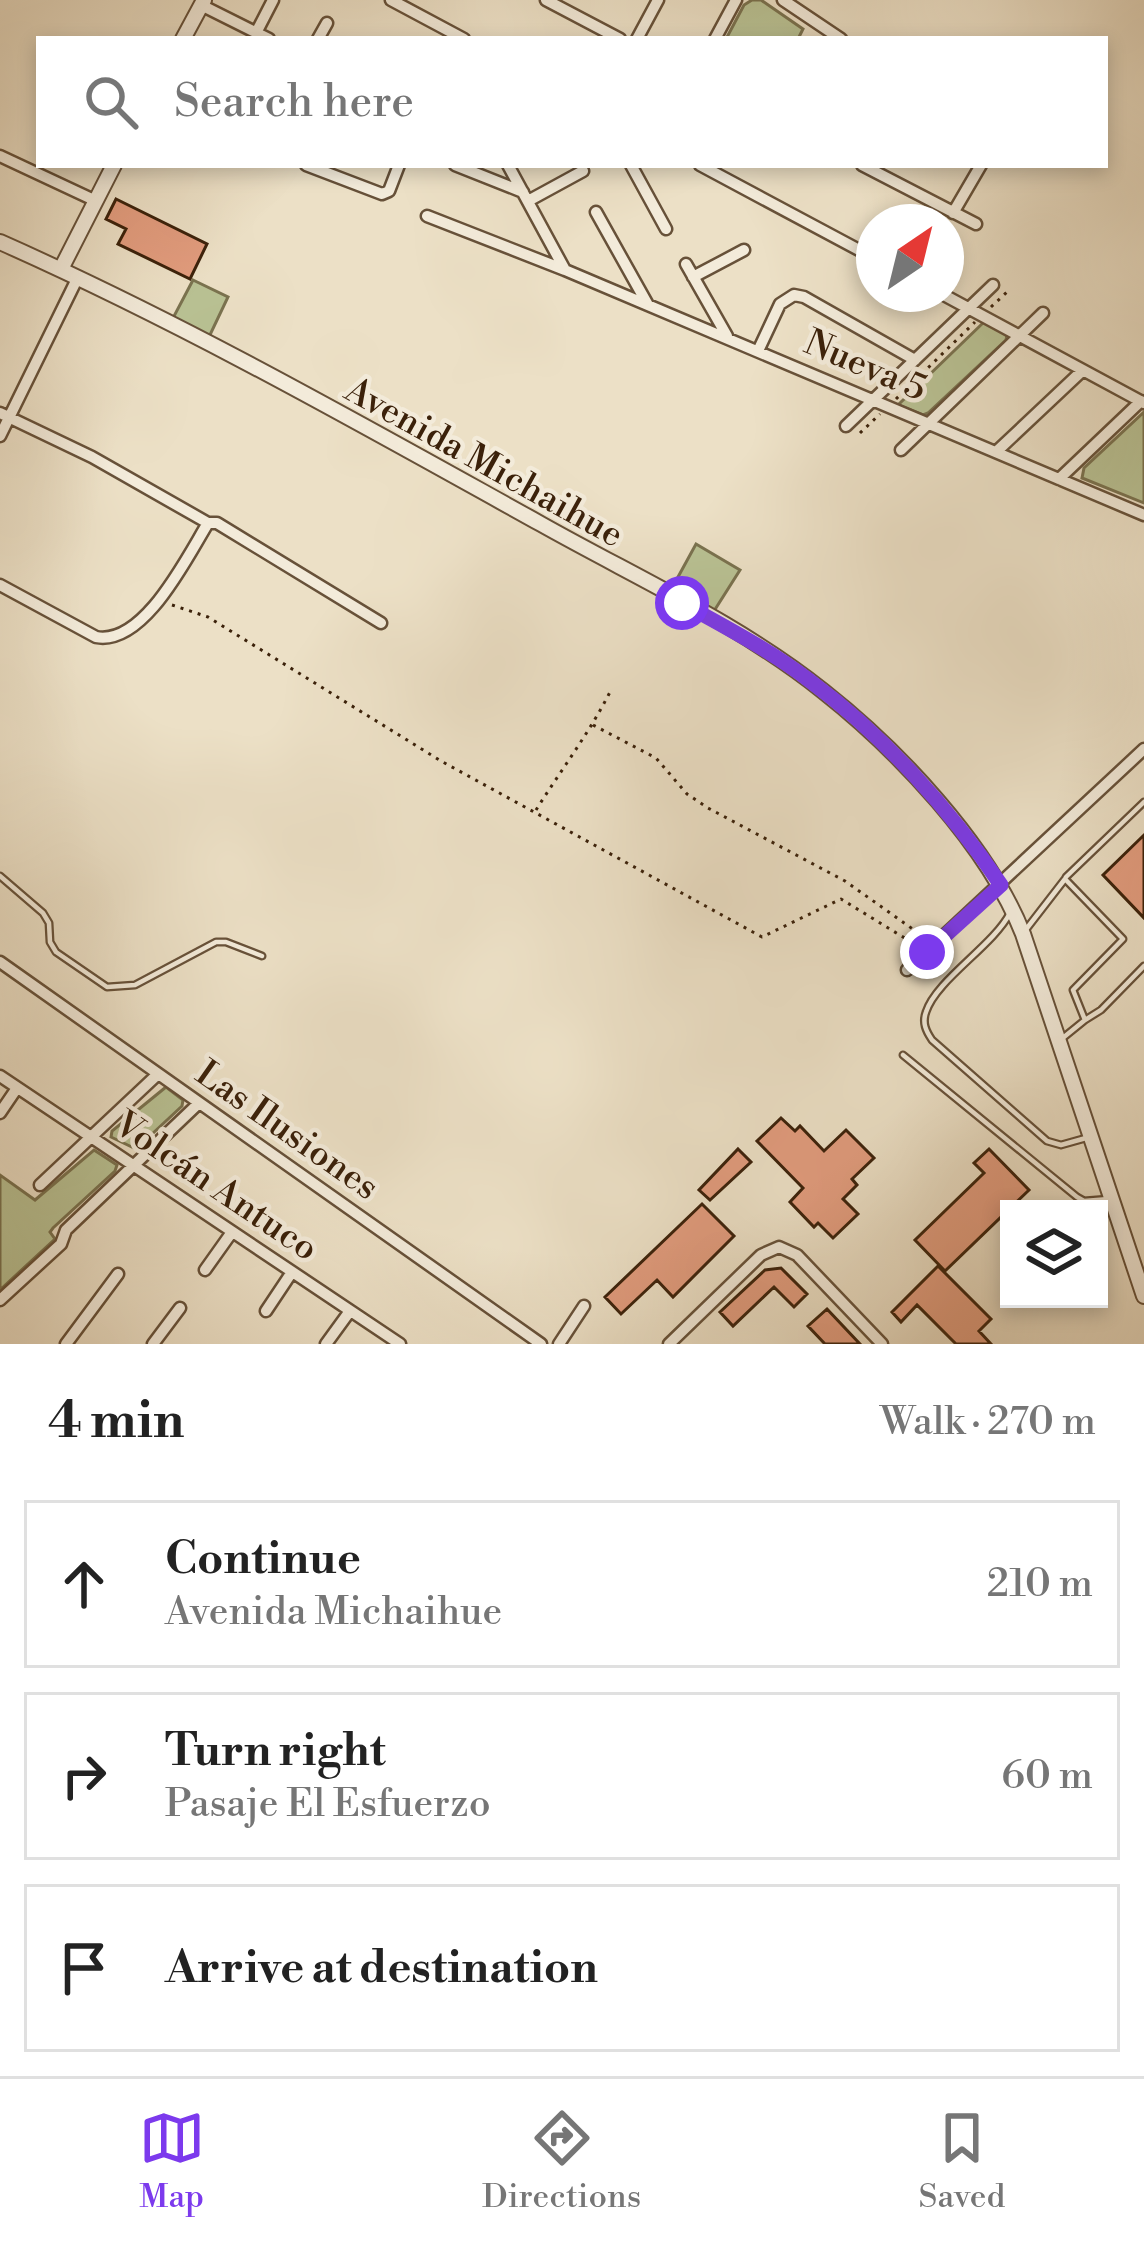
<!DOCTYPE html>
<html lang="en">
<head>
<meta charset="utf-8">
<style>
	:root { --surface:#fff; --page:#f2f2f2; --text:#222; --muted:#767676; --line:#e0e0e0; --accent:#7c3aed }
	body { margin:0; font-family:"Libre Bodoni",serif; background:var(--page); color:var(--text) }
	.controls { position:absolute; right:36px; bottom:36px; display:grid; overflow:hidden; border-radius:0px; box-shadow:0 6px 18px #0003 }
	.controls button { width:108px; height:108px; display:grid; place-items:center; padding:0; border:0; border-bottom:3px solid var(--line); background:var(--surface); color:var(--text); font:60px sans-serif }
	.compass { position:absolute; left:856px; top:204px; width:108px; height:108px; border-radius:50%; background:var(--surface); box-shadow:0 6px 18px #0003; rotate:35deg }
	.stop { position:absolute; width:36px; height:36px; margin:-27px; border:9px solid #7c3aed; border-radius:50%; background:#fff }
	.stop.end { background:#7c3aed; border-color:#fff; box-shadow:0 3px 12px #0008 }
	.list { margin:0; padding:0; list-style:none }
	h2 { display:flex; justify-content:space-between; align-items:center; height:156px; margin:0; padding:0 48px; font-size:51px }
	h2 small { font-size:39px; font-weight:400; color:var(--muted) }
	.list li { display:grid; grid-template-columns:78px 1fr auto; gap:36px; align-items:center; box-sizing:border-box; height:168px; margin:0 24px 24px; padding:0 24px; border:3px solid var(--line); border-radius:0px }
	.list b { display:block; font-size:45px; white-space:nowrap }
	.list p { margin:0; font-size:39px; white-space:nowrap; color:var(--muted) }
	.list em { font-size:39px; font-style:normal; color:var(--muted) }
	.icon { flex:none; width:66px; height:66px; fill:none; stroke:currentColor; stroke-width:2; stroke-linecap:round; stroke-linejoin:round }
	.map { position:relative; flex:none; width:1144px; height:1344px; overflow:hidden }
	.search { position:absolute; background:var(--surface); box-shadow:0 6px 18px #0003; left:36px; right:36px; top:36px; height:132px; display:flex; align-items:center; gap:30px; box-sizing:border-box; padding:0 42px; border-radius:0px; color:var(--muted); font-size:45px }
	.sheet { height:732px; background:var(--surface) }
	nav { display:flex; justify-content:space-around; align-items:center; box-sizing:border-box; height:168px; border-top:3px solid var(--line); background:var(--surface); font-size:33px; color:var(--muted) }
	nav a { display:grid; justify-items:center; gap:6px }
	nav .on { color:var(--accent) }
	.map>svg:first-child { display:block }
	.green { fill:#b9c294; stroke:#7a724f; stroke-width:3 }
	.building { fill:#e29c7e; stroke:#3b210a; stroke-width:3 }
	.lines { fill:none; stroke-linecap:round; stroke-linejoin:round }
	.service-casing { stroke:#675139; stroke-width:9 }
	.minor-casing { stroke:#675139; stroke-width:15 }
	.tertiary-casing { stroke:#675139; stroke-width:18 }
	.path { stroke:#3b210a; stroke-width:3; stroke-dasharray:3 6; stroke-linecap:butt }
	.service { stroke:#f3ebda; stroke-width:4.5 }
	.minor { stroke:#f3ebda; stroke-width:10 }
	.tertiary { stroke:#f3ebda; stroke-width:14 }
	.route { stroke:#7c3aed; stroke-width:15 }
	.labels { text-anchor:middle; stroke-width:9; stroke-linejoin:round; paint-order:stroke }
	.street-label { font-size:36px; fill:#3b210a; stroke:#f3ebda }
</style>
</head>
<body>
<div class="map">
<svg width="1144" height="1344" viewBox="0 0 1144 1344">
	<rect width="100%" height="100%" fill="#ece0c6"/>
	<filter id="stains"><feTurbulence type="fractalNoise" baseFrequency=".00167" numOctaves="4"/><feColorMatrix values="0 0 0 0 .2 0 0 0 0 .09 0 0 0 0 .02 0 0 0 .5 -.17"/></filter>
	<radialGradient id="worn" r=".72"><stop offset=".6" stop-color="#630" stop-opacity="0"/><stop offset="1" stop-color="#630" stop-opacity=".3"/></radialGradient>
	<path class="green" d="M752 0H761L803 29 798 39H726L744 5Z
		M193 280 228 297 209 337 173 318Z
		M984 322 1007 335 1006 340 928 413 923 415 898 405Z
		M1144 412V503L1082 478 1084 468Z
		M696 544 740 570 714 611 672 588Z
		M166 1087 183 1100 182 1106 136 1149 111 1137 112 1131Z
		M94 1150 117 1165 115 1171 53 1228 50 1232 55 1239 0 1290V1175L35 1200Z"/>
	<path class="building" d="M116 199 207 244 190 279 118 244 126 229 106 219Z
		M1144 835V918L1103 875Z
		M781 1118 795 1131 800 1126 824 1151 846 1130 874 1158 852 1179 857 1185 843 1199 858 1214 833 1238 818 1223 814 1227 790 1202 803 1188 757 1141Z
		M738 1149 751 1162 710 1200 699 1190Z
		M989 1149 1029 1190 945 1271 915 1240 984 1173 974 1163Z
		M702 1204 734 1236 673 1297 657 1280 621 1314 605 1297Z
		M938 1266 991 1319 979 1331 991 1344H956L917 1305 901 1322 892 1312Z
		M781 1268 807 1294 794 1307 774 1287 733 1326 720 1312 765 1270Z
		M827 1309 860 1344H825L808 1326Z"/>
	<g class="lines">
		<g class="service-casing">
			<path id="service" d="M0 876 43 913 49 923 50 942 56 952 107 987 135 985 216 942H226L262 956
				M1066 877 1144 802
				M1010 913C993 946 936 980 926 1012 922 1023 926 1031 932 1040L1047 1141 1061 1145 1086 1138
				M1024 932 1065 879 1123 939 1073 990 1085 1020 1064 1037
				M1085 1020 1101 1010 1144 966
				M903 1055 1077 1197 1084 1201 1109 1199"/>
		</g>
		<g class="minor-casing">
			<path id="minor" d="M391 0 464 39
				M546 0 620 39
				M783 0 841 39
				M201 5 269 39
				M256 33 273 0
				M318 39 327 23
				M637 39 658 0
				M715 39 736 0
				M0 156 94 200
				M306 165 382 194 389 191 399 165
				M455 165 523 192
				M508 165 565 270
				M631 165 666 229
				M700 165 874 258
				M862 165 976 224
				M528 201 583 171
				M596 212 648 305
				M953 213 981 165
				M427 216 565 270 1144 515
				M686 264 727 336
				M693 277 744 250
				M942 294 1144 403
				M758 351 780 304 794 295 804 297 915 360
				M0 413 92 457 208 523H217L381 623
				M846 426 993 285
				M0 436 78 277
				M901 450 1043 313
				M996 452 1083 370
				M1059 479 1141 401
				M0 585 96 637C144 646 187 557 208 523
				M0 962 541 1344
				M907 970 1144 749
				M0 1076 400 1344
				M0 1113 17 1088
				M40 1185 158 1074
				M205 1270 232 1232
				M0 1300 61 1244 66 1230 199 1103
				M266 1311 292 1272
				M66 1344 118 1274
				M153 1344 180 1308
				M326 1344 350 1311
				M559 1344 584 1306
				M669 1344 761 1255 779 1247 797 1255 882 1344"/>
		</g>
		<g class="tertiary-casing">
			<path id="tertiary" d="M183 39 204 0
				M0 242C185 324 364 426 541 524 635 577 738 623 823 691 898 750 988 845 1023 934L1144 1296
				M61 269 114 165"/>
		</g>
		<path class="path" d="M991 307 1007 292
			M896 399 975 322
			M860 433 880 414
			M172 605 208 617 441 761 762 937 841 899 916 945
			M593 725 656 758 687 794 708 808 845 881 924 937
			M536 810C561 770 590 732 611 690"/>
		<use href="#service" class="service"/>
		<use href="#minor" class="minor"/>
		<use href="#tertiary" class="tertiary"/>
	</g>
	<g class="lines">
		<path class="route" d="M682 603C725 627 770 650 810 681 883 735 950 809 1001 885L927 952"/>
	</g>
	<g class="labels">
		<g class="street-label">
			<text transform="translate(866 364) rotate(23)" y="13">Nueva 5</text>
			<text transform="translate(485 461) rotate(29)" y="13">Avenida Michaihue</text>
			<text transform="translate(288 1129) rotate(35)" y="13">Las Ilusiones</text>
			<text transform="translate(217 1185) rotate(34)" y="13">Volcán Antuco</text>
		</g>
	</g>
	<rect width="100%" height="100%" filter="url(#stains)"/>
	<rect width="100%" height="100%" fill="url(#worn)"/>
</svg>
<div class="controls">
<button><svg class="icon" aria-label="layers" viewBox="0 0 24 24"><path d="M12 4l9 5-9 5-9-5zM3 14l9 5 9-5"/></svg></button>
</div>
<svg class="compass" viewBox="-18 -18 36 36"><path d="M0-13l5 13h-10z" fill="#e53935"/><path d="M0 13l5-13h-10z" fill="#767676"/></svg>
<div class="stop" style="left:682px;top:603px"></div>
<div class="stop end" style="left:927px;top:952px"></div>
<div class="search"><svg class="icon" aria-label="search" viewBox="0 0 24 24"><circle cx="10" cy="10" r="6"/><path d="M15 15l6 6"/></svg>Search here</div>
</div>
<section class="sheet">
<h2>4 min<small>Walk · 270 m</small></h2>
<ul class="list">
<li><svg class="icon" aria-label="ahead" viewBox="0 0 24 24"><path d="M12 20V5M6 11l6-6 6 6"/></svg><div><b>Continue</b><p>Avenida Michaihue</p></div><em>210 m</em></li>
<li><svg class="icon" aria-label="right" viewBox="0 0 24 24"><path d="M7 20v-9h11M14 6l5 5-5 5"/></svg><div><b>Turn right</b><p>Pasaje El Esfuerzo</p></div><em>60 m</em></li>
<li><svg class="icon" aria-label="arrive" viewBox="0 0 24 24"><path d="M6 21V4h12l-3 4 3 4H6"/></svg><div><b>Arrive at destination</b></div></li>
</ul>
</section>
<nav>
<a class="on"><svg class="icon" aria-label="map" viewBox="0 0 24 24"><path d="M3 6l6-2 6 2 6-2v14l-6 2-6-2-6 2zM9 4v14M15 6v14"/></svg>Map</a>
<a><svg class="icon" aria-label="directions" viewBox="0 0 24 24"><path d="M12 3l9 9-9 9-9-9zM9 14v-3h6M13 9l2 2-2 2"/></svg>Directions</a>
<a><svg class="icon" aria-label="saved" viewBox="0 0 24 24"><path d="M7 4h10v16l-5-4-5 4z"/></svg>Saved</a>
</nav>
</body>
</html>
